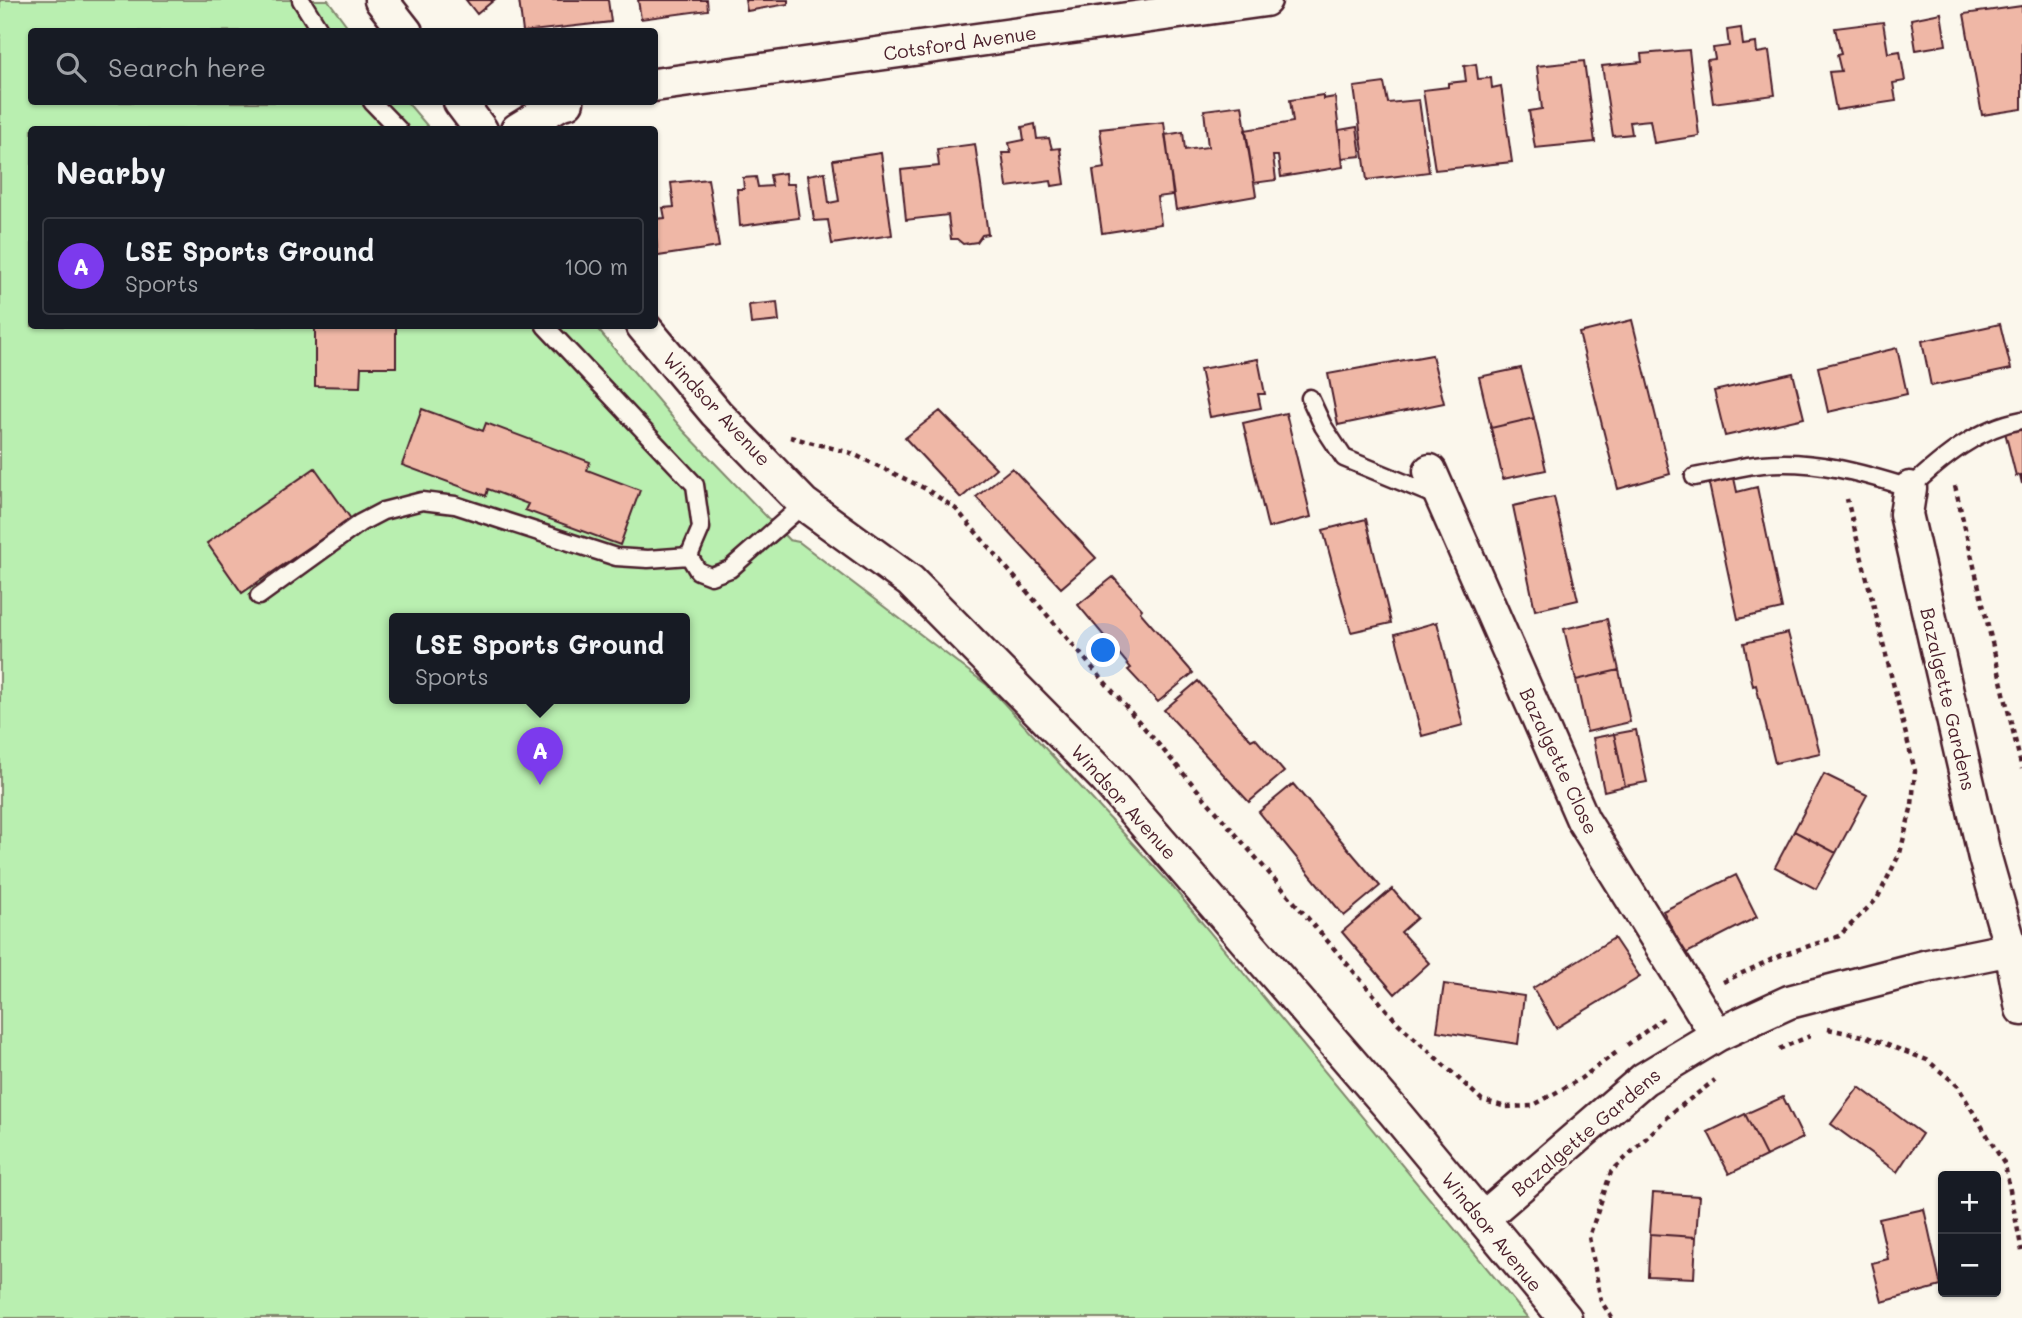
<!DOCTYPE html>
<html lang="en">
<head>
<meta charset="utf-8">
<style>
	:root { --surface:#171b24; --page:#20242c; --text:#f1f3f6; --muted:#9ea1a6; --line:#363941; --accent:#7c3aed }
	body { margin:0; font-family:Mali,sans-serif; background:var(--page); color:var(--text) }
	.controls { position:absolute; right:21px; bottom:21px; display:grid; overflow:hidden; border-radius:7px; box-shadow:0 2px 5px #0004 }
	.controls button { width:63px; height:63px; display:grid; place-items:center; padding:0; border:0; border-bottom:2px solid var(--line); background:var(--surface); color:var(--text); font:35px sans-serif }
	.you { position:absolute; left:1104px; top:651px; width:24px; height:24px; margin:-18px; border:5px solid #fff; border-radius:50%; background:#1a73e8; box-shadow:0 0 0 10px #1a73e833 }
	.badge { display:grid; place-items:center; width:46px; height:46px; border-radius:50%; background:var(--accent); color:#fff; font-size:23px; font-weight:700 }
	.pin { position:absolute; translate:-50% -58px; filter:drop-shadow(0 2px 4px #0008) }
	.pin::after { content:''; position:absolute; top:37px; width:24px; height:21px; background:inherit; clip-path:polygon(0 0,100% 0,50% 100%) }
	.popup { position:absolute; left:389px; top:613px; width:301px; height:91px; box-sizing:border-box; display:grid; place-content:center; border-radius:7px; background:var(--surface); filter:drop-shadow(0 2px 5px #0005); font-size:23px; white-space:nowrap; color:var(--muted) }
	.popup b { font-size:26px; color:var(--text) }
	.popup::after { content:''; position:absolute; left:50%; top:100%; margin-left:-14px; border:14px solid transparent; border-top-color:var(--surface) }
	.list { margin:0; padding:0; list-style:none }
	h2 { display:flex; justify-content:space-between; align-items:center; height:91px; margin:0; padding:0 28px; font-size:30px }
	h2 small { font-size:23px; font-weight:400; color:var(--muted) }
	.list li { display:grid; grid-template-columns:46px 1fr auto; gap:21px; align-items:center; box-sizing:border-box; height:98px; margin:0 14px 14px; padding:0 14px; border:2px solid var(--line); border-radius:7px }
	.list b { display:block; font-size:26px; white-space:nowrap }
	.list p { margin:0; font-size:23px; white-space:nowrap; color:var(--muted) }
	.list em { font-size:23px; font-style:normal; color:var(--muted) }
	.icon { flex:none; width:38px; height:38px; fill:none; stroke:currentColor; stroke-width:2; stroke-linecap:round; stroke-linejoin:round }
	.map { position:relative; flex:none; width:2022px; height:1318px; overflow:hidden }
	.search { position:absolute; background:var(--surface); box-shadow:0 2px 5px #0004; left:28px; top:28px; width:630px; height:77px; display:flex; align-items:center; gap:18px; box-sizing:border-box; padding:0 24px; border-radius:7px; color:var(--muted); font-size:26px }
	.panel { position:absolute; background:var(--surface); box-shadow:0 2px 5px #0004; left:28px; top:126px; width:630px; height:203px; border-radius:7px }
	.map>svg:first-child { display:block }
	.green { fill:#b9efb0; stroke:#82876e; stroke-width:2; fill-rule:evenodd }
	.building { fill:#efb7a6; stroke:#4a1f2b; stroke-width:2 }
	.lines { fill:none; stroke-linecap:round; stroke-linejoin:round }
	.service-casing { stroke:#4a1f2b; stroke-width:21 }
	.minor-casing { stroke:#4a1f2b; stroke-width:37 }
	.path { stroke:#4a1f2b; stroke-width:4.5; stroke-dasharray:5 5; stroke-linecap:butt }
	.service { stroke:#fbf7ec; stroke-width:16 }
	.minor { stroke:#fbf7ec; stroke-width:32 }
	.labels { text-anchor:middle; stroke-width:5; stroke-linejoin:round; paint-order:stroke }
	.street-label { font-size:19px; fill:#4a1f2b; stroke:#fbf7ec }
</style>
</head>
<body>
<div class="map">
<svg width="2022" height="1318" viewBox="0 0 2022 1318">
	<rect width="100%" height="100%" fill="#fbf7ec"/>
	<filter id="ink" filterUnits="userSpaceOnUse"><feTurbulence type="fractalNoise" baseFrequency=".0143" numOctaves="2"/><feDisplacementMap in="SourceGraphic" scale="14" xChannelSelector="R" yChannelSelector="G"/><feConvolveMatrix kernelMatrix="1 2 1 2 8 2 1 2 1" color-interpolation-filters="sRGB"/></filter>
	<g filter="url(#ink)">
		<path class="green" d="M0 0H328L351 31 32 32V102H407L430 129 32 130V326H595L683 430 789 540 799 542 987 685 1171 885 1528 1318H0ZM395 619H685V699H395Z"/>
		<path class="building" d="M466 0H494L477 14Z
			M519 0H608L611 22 523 32Z
			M638 0H707L708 10 641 19Z
			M745 0H788V4L747 11Z
			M2022 6V109L1982 115 1964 14Z
			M1941 13 1946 45 1916 50 1911 19Z
			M1883 22 1888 53 1900 51 1905 81 1893 83 1896 101 1836 110 1829 72 1841 71 1837 55 1841 54 1835 28Z
			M1741 28 1743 45 1756 43 1757 53 1769 51 1775 95 1713 103 1707 60 1715 59 1713 48 1729 46 1727 30Z
			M1689 50 1699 136 1654 143 1650 120 1630 122 1632 134 1613 136 1602 66 1642 62 1641 54Z
			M1584 61 1595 142 1535 148 1529 111 1542 109 1537 66Z
			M1476 64 1478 79 1491 78 1492 88 1501 86 1512 162 1435 170 1423 90 1448 87V83L1466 81 1464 66Z
			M1384 83 1388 103 1419 100 1429 172 1367 180 1354 87Z
			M1323 95V99L1335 97 1343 167 1281 177 1278 156H1273L1276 180 1254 183 1245 130 1293 122 1290 100Z
			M1242 105 1256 196 1176 210 1165 135 1183 132 1185 150 1208 147 1204 110Z
			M1164 122 1173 195 1157 197 1161 224 1102 233 1093 170 1105 168 1100 129Z
			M1035 124 1037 139 1049 138 1052 149 1060 148 1065 184 1052 186 1051 181 1007 187 1002 153H1011L1009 143 1024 140 1022 127Z
			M1357 127 1361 156 1342 158 1339 130Z
			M975 144 988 234 982 235 977 242 963 244 957 239H951L948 215 906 220 901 170 939 166 937 149Z
			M881 153 892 235 832 244 828 220 814 221 808 175 825 172 829 203 839 201 833 160Z
			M785 173 786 184H794L799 218 740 226 737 189H744L743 178 756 177 758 187 772 186 770 175Z
			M708 179 719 247 658 256 654 219 665 218 663 208 674 207 671 183Z
			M777 302 779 321 751 324 749 305Z
			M1632 320 1670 474 1618 489 1579 333Z
			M2000 324 2011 369 1931 386 1922 341Z
			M315 326H396V367H361L360 387 315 386Z
			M1897 348 1907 394 1828 412 1818 367Z
			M1432 355 1444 403 1338 425 1328 374Z
			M1258 359 1265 394H1258L1261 408 1210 417 1200 369Z
			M1521 368 1534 418 1491 428 1479 377Z
			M1793 373 1804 418 1725 436 1714 391Z
			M422 409 483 431 486 423 590 462 587 470 640 490 620 545 525 510 528 504 488 489 486 496 402 465Z
			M940 411 996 468 961 498 905 438Z
			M1286 413 1311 517 1268 528 1243 423Z
			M1534 418 1546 470 1503 479 1491 428Z
			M2022 428V484L2020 475 2016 476 2005 432Z
			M315 468 351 519 242 593 207 543Z
			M1012 468 1096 558 1061 588 976 497Z
			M1734 478 1737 492 1757 487 1782 609 1738 619 1709 484Z
			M1554 497 1578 600 1535 610 1513 506Z
			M1366 519 1391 623 1351 632 1323 530Z
			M1113 577 1142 609 1140 612 1193 673 1158 702 1128 670 1131 668 1078 605Z
			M1607 619 1619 670 1576 680 1564 629Z
			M1437 622 1463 725 1422 736 1395 634Z
			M1788 633 1820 753 1775 763 1756 685 1753 686 1744 643Z
			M1619 670 1630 722 1587 732 1576 680Z
			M1198 681 1251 740 1255 738 1284 772 1249 802 1164 710Z
			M1636 730 1647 782 1625 786 1614 734Z
			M1614 734 1625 786 1604 791 1593 738Z
			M1824 774 1867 795 1836 853 1794 831Z
			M1293 784 1380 886 1344 916 1259 812Z
			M1794 831 1836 853 1816 889 1775 867Z
			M1736 875 1757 917 1685 954 1663 911Z
			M1392 889 1417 918 1401 932 1429 963 1395 994 1342 932Z
			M1614 938 1640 977 1556 1028 1533 988Z
			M1444 984 1524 996 1518 1044 1437 1031Z
			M1859 1087 1922 1134 1897 1172 1831 1124Z
			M1783 1097 1803 1138 1766 1156 1745 1114Z
			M1745 1114 1766 1156 1729 1174 1708 1132Z
			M1653 1193 1699 1196 1696 1237 1650 1234Z
			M1924 1209 1941 1286 1882 1302 1872 1263 1888 1259 1879 1219Z
			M1650 1234 1696 1237 1694 1278 1648 1276Z"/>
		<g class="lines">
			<g class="service-casing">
				<path id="service" d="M301 0 321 32
					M372 102 399 130
					M545 326 695 485 701 528 689 556
					M1310 398 1323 426 1344 458 1441 498
					M1694 477C1717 473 1740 466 1763 464 1814 459 1862 473 1910 488 1942 458 1978 428 2022 420
					M259 596 360 523 383 511 422 501 455 505 616 557 648 559 689 556 698 571 711 576 730 569 804 504"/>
			</g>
			<g class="minor-casing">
				<path id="minor" d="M381 0 406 32
					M654 85 1265 0
					M460 102 481 130
					M517 130 561 103 567 102
					M643 326 716 413 804 504 910 581 1105 778 1394 1112 1565 1318
					M1430 471 1583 820 1717 1035
					M1910 488 1906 514 1985 858 2011 949 2022 1009
					M1482 1219 1644 1079 1717 1035 1789 1002 1928 966 2011 949"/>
			</g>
			<path class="path" d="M790 437 851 453 926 489 956 509 1398 1023 1482 1100 1506 1107 1532 1106 1580 1079 1617 1052
				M1955 486 2022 769
				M1723 982 1779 956 1839 936 1877 899 1900 853 1912 805 1915 771 1847 499
				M1828 1029 1867 1037 1927 1060 1957 1085 2005 1165 2022 1251
				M1627 1045 1665 1017
				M1779 1049 1810 1036
				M1612 1318 1601 1301 1589 1237 1611 1172 1673 1112 1715 1080"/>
			<use href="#service" class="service"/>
			<use href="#minor" class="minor"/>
		</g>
	</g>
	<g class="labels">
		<g class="street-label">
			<text transform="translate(960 43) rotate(-8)" y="7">Cotsford Avenue</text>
			<text transform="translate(717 409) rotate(47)" y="7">Windsor Avenue</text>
			<text transform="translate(1948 699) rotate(77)" y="7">Bazalgette Gardens</text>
			<text transform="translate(1559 761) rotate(65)" y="7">Bazalgette Close</text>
			<text transform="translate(1124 802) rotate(48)" y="7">Windsor Avenue</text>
			<text transform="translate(1586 1132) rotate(-40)" y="7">Bazalgette Gardens</text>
			<text transform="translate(1492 1232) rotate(51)" y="7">Windsor Avenue</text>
		</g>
	</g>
</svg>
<div class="controls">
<button>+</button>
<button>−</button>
</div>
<div class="you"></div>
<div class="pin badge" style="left:540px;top:785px">A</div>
<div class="popup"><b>LSE Sports Ground</b>Sports</div>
<div class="search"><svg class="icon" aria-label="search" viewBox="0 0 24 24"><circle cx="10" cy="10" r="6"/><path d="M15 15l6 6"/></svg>Search here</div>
<section class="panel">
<h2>Nearby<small></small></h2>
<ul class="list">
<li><span class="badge">A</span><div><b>LSE Sports Ground</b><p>Sports</p></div><em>100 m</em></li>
</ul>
</section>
</div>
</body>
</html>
